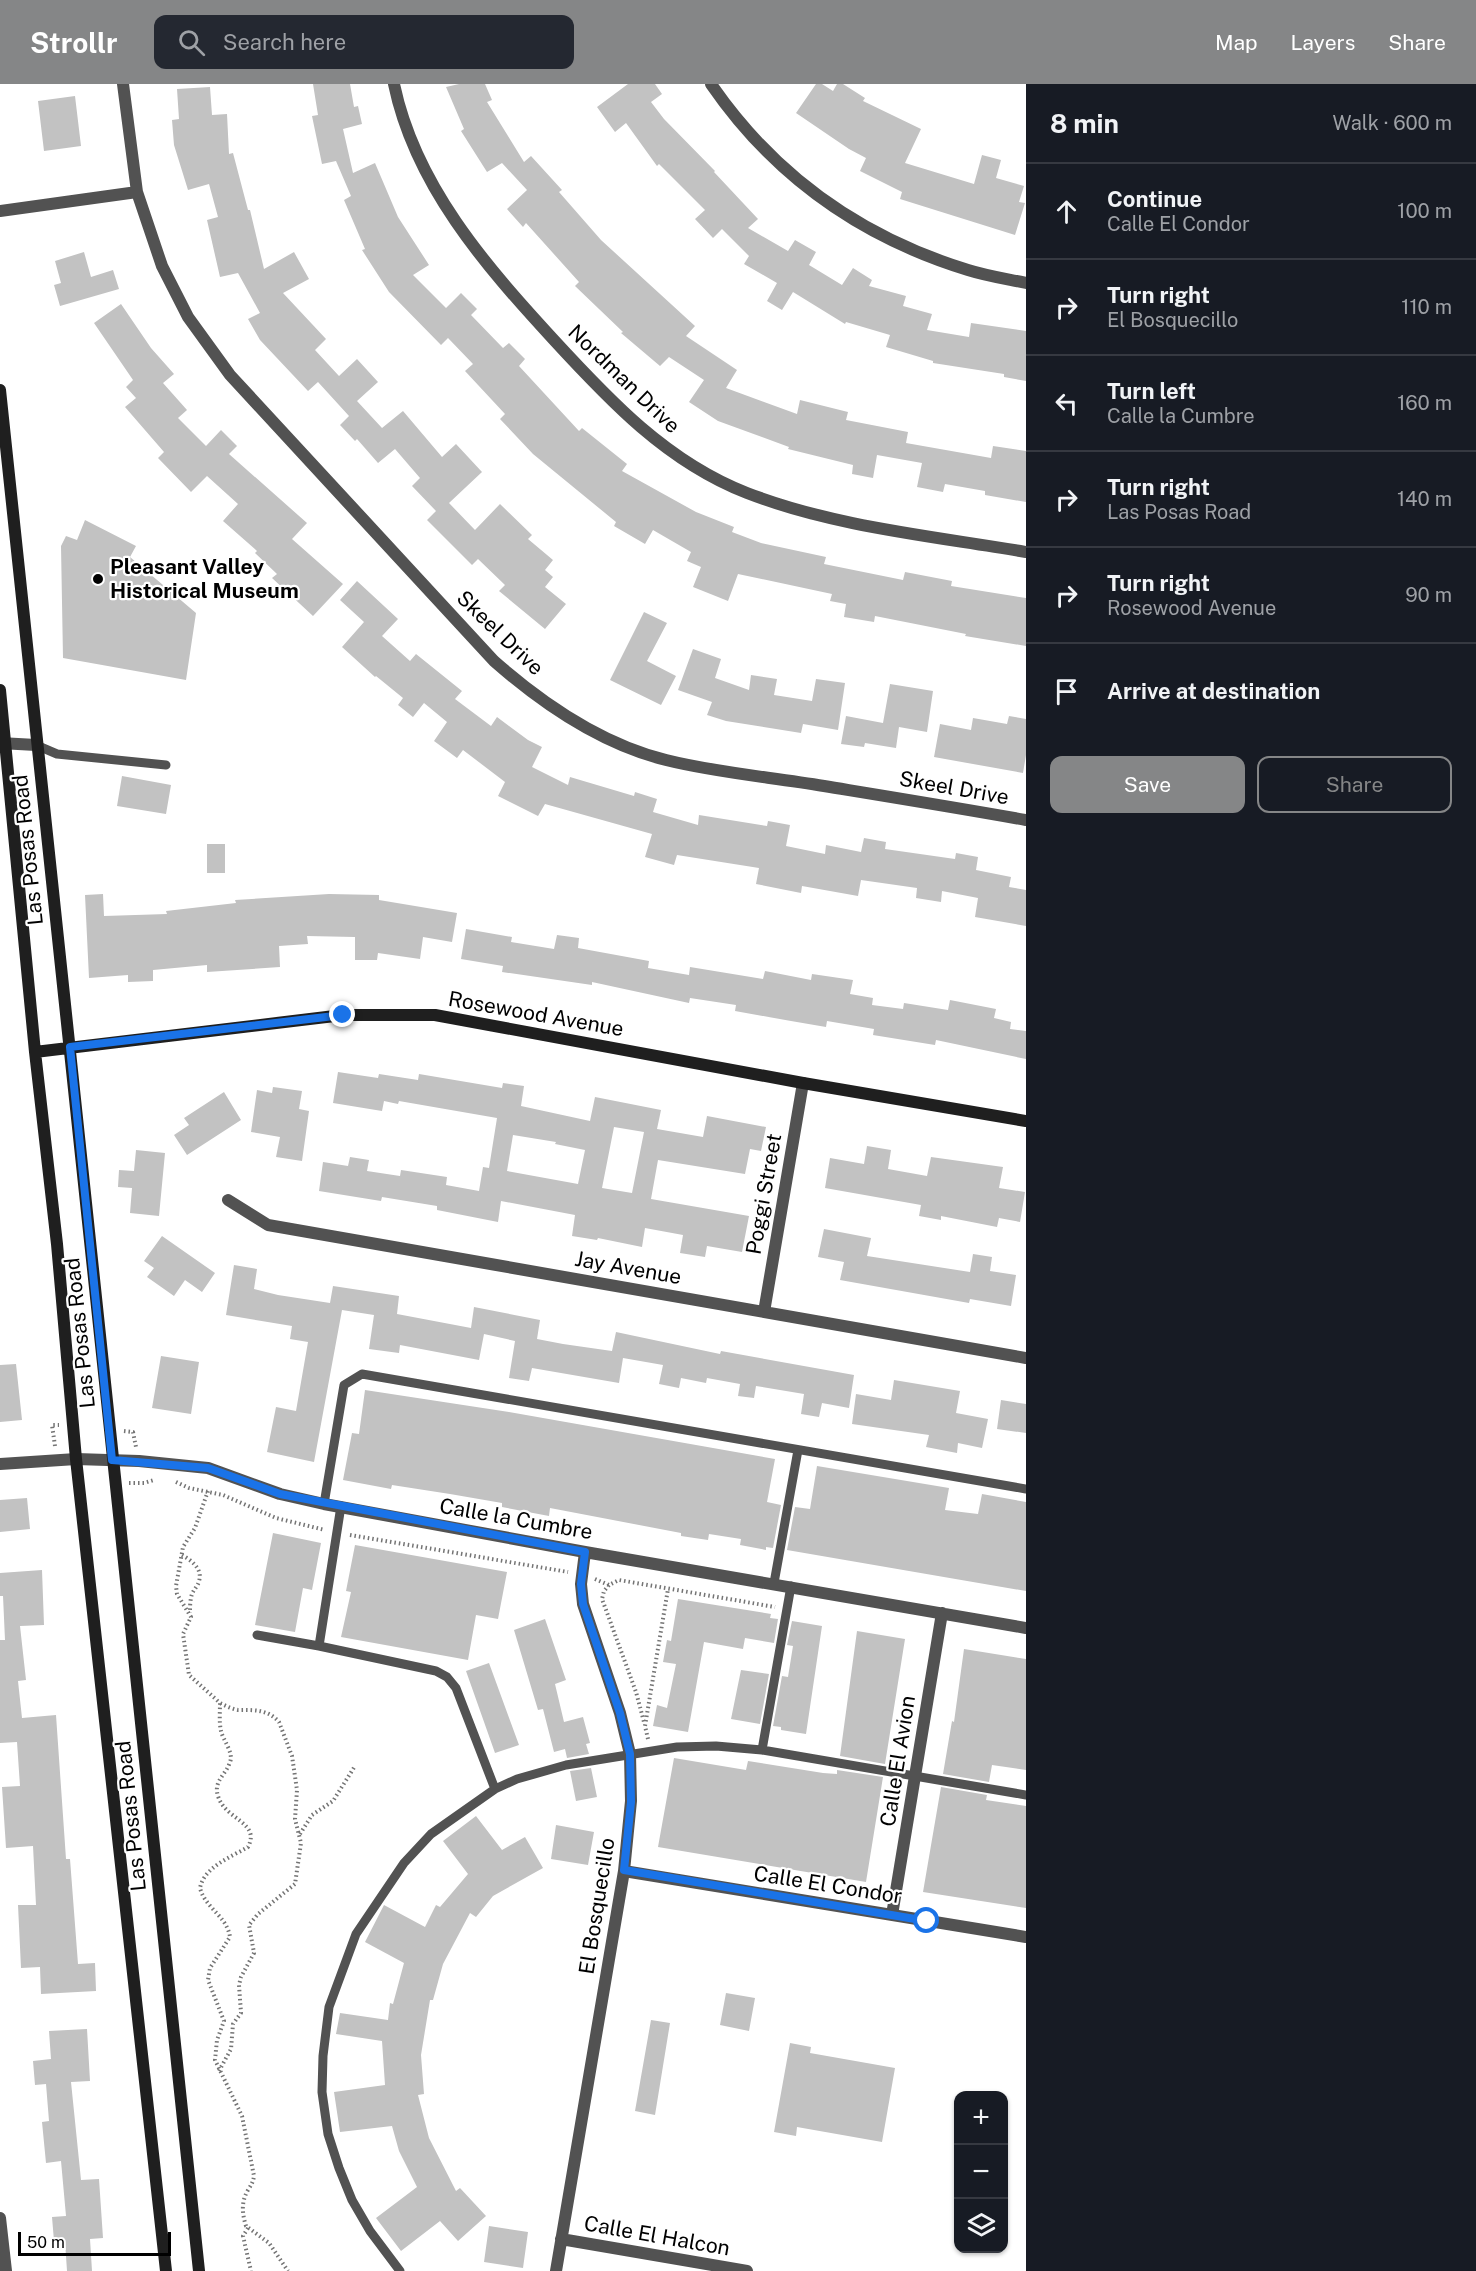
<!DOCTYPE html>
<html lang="en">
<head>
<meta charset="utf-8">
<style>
	:root { --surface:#171b24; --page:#242831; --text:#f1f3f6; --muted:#9ea1a6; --line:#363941; --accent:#858687 }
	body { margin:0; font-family:"Public Sans",sans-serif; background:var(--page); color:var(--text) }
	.controls { position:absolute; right:18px; bottom:18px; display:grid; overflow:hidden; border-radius:12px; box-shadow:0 2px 4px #0004 }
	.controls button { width:54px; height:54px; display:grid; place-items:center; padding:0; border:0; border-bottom:2px solid var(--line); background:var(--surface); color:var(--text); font:30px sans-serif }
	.scale { position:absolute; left:18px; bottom:15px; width:153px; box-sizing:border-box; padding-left:6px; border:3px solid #000; border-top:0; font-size:16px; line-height:21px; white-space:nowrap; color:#000; -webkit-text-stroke:4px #fff; paint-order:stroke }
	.stop { position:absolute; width:18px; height:18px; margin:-14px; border:4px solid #1a73e8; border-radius:50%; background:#fff }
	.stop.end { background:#1a73e8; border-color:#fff; box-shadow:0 2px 6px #0008 }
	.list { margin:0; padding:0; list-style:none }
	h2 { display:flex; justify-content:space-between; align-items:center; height:78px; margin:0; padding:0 24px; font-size:26px }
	h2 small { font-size:20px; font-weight:400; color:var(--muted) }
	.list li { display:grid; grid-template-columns:39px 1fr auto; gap:18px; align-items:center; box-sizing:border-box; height:96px; padding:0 24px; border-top:2px solid var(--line) }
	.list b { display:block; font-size:22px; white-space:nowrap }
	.list p { margin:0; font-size:20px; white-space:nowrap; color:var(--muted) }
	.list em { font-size:20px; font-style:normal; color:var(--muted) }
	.actions { display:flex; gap:12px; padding:18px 24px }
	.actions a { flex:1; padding:14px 0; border:2px solid var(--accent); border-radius:12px; text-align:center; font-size:21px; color:var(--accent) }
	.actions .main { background:var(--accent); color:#fff }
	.icon { flex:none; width:33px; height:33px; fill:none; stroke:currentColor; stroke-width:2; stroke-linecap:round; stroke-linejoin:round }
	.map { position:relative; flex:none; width:1026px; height:2187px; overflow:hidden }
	header { display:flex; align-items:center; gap:36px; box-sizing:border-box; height:84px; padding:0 30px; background:var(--accent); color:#fff }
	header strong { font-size:28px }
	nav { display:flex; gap:33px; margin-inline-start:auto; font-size:21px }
	.search { width:420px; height:54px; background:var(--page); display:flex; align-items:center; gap:15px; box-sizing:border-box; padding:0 21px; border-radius:12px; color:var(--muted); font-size:22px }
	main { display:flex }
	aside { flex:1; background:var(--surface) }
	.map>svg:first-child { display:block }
	.building { fill:#c2c2c2; fill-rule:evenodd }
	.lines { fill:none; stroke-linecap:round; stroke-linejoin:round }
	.path { stroke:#747474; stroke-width:4; stroke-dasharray:1.5 3; stroke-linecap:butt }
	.service { stroke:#525252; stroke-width:9 }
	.minor { stroke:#525252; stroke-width:12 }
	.secondary { stroke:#1f1f1f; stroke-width:12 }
	.route { stroke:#1a73e8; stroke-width:8 }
	.poi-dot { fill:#000; stroke:#fff; stroke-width:2 }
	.labels { text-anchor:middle; stroke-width:4.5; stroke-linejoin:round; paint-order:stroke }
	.street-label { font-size:21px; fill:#000; stroke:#fff }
	.poi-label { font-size:21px; font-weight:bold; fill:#000; stroke:#fff; text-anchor:start }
</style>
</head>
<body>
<header>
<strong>Strollr</strong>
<div class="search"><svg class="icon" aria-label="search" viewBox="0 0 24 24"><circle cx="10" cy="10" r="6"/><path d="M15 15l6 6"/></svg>Search here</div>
<nav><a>Map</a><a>Layers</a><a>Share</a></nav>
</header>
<main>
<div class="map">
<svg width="1026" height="2187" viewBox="0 0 1026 2187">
	<rect width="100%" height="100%" fill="#fff"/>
	<path class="building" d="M313 0H350L354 23 358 22 362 40 343 45 353 89 375 79 398 133 429 181 413 191 446 224 461 209 477 225 471 231 503 264 509 259 525 275 519 282 579 347 582 344 627 380 622 387 696 428 734 443 732 448 761 459 826 473 824 480 903 496 905 488 952 497 951 502 1026 514V562L965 552 966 550 875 532 874 538 844 533 846 520 830 517 832 510 738 490 728 517 693 503 701 483 687 477 691 468 653 446 645 460 614 442 616 438 533 370 500 335 505 330 465 287 473 280 448 254 441 261 389 208 362 166 365 165 344 116 351 112 336 77 322 80 312 32 318 31Z
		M459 0H485L492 16 487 18 524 78 531 72 562 106 559 108 601 156 695 242 686 252 737 286 726 304 797 330 800 316 848 328 846 336 908 348 906 359 991 374 993 362 1026 367V418L985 411V407L945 400 943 408 917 403 922 379 877 371 873 394 852 390 853 381 788 365 789 363 718 337 689 318 704 296 669 273 660 282 621 249 623 248 575 202 579 198 526 139 523 143 507 125 527 106 502 79 487 88 461 47 464 45 446 3Z
		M628 0H655L662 10 651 18 664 35 715 87 714 88 758 135 748 144 788 167 795 156 816 168 809 181 842 201 853 184 872 196 869 202 906 212 903 222 932 230 927 246 969 253 971 239 1026 247V297L1004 293V290L933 279V277L886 263 890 251 846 238 845 240 793 208 782 226 767 217 777 199 744 180 749 172 722 145 713 154 695 135 705 126 659 80 657 82 626 39 615 48 597 23Z
		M816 0H822L833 7 837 0H843L865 14 863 17 921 45 905 79 974 100 982 71 1001 76 996 94 1024 102 1019 118 1025 119 1015 151 900 115 902 108 860 87 866 74 849 65 796 29Z
		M210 3 212 31 227 30 229 70 233 69 248 126H250L264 185 294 168 309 195 283 209 326 255 315 266 339 292 357 275 378 298 357 317 382 344 403 327 442 373 456 360 482 388 449 419 475 446 500 420 532 451 528 455 553 476 545 486 553 493 545 503 566 520 545 545 499 507 505 501 478 475 472 481 427 436 436 427 412 402 420 394 395 365 378 379 357 355 355 357 340 341 349 332 318 298 308 307 260 256 248 235 260 229 238 189 220 193 207 136 218 133 209 100 188 106 174 61 172 36 179 35 177 5Z
		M75 12 81 62 44 67 38 17Z
		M84 168 91 193 113 186 119 205 60 222 54 201 61 199 55 177Z
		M121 220 151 264 174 290 163 299 187 326 178 334 206 362 221 346 237 362 229 370 307 439 292 455 343 500 313 532 272 494 277 490 255 469 257 467 223 437 238 420 207 392 191 408 158 374 164 368 125 323 136 314 126 303 133 296 94 239Z
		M85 436 136 462 130 473 196 529 186 596 63 574 61 462 66 452 77 456Z
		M357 497 398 535 382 552 410 577 416 570 462 607 455 615 491 642 497 633 528 656 542 663 532 683 568 701 570 693 634 712 635 708 657 715 653 728 698 741 699 731 767 742 768 737 790 741 786 762 825 770 826 761 861 768 864 754 886 758 885 765 955 775 956 769 978 773 976 786 1011 793 1009 803 1026 806V842L975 833 978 814 942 807 941 818 916 814 917 804 861 796 858 812 802 802 801 809 756 800 759 784 677 771 674 781 645 773 652 750 545 720 538 732 498 712 505 698 463 666 457 674 434 657 447 638 424 619 413 633 398 621 403 614 376 592 375 593 342 563 364 538 340 516Z
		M644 528 667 539 647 577 676 592 661 621 610 596Z
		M693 565 721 575 715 594 749 606 751 591 777 595 774 611 812 617 816 595 845 599 838 646 803 640 801 649 726 637 707 631 712 618 678 606Z
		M890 600 933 607 927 648 899 643 896 664 865 659 864 663 841 660 846 632 883 639Z
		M1009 632 1026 635V671L1023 689 934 673 940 640 971 646 973 634 1007 640Z
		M122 692 171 701 166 730 117 722Z
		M207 760H225V789H207Z
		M103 810 104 832 167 830 166 827 236 819 235 816 329 810 379 811V816L457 829 452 858 423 853 420 875 378 869 377 876H355V853L307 852 308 860 279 862 280 883 207 888V881L153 886V897L128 898V891L89 894 85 811Z
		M466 845 512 853 511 858 554 865 557 851 579 854 578 864 649 877 648 884 689 891 690 883 763 895 765 887 811 896 812 890 853 896 850 910 873 914 872 921 903 925 904 919 948 926 950 916 996 925 994 934 1011 938 1010 945 1026 947V975L936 956 935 961 873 951 874 945 827 937 826 943 791 937 735 927 736 921 690 914 689 919 592 898V901L502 888 503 882 461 875Z
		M338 988 378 994 379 990 418 996 419 990 502 1004 503 999 524 1002 521 1022 590 1037 595 1013 661 1026 657 1045 703 1053 707 1032 766 1043 761 1067 750 1065 745 1090 658 1076 651 1115 749 1132 742 1168 707 1162 705 1173 680 1169 683 1151 645 1144 642 1163 598 1154 597 1156 572 1152 575 1131 501 1117 498 1138 437 1126V1122L382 1113 381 1117 319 1107 323 1078 348 1082 350 1073 369 1076 367 1087 400 1092 401 1086 447 1093 446 1101 479 1107 483 1083 489 1084 497 1034 399 1017 398 1020 384 1017 382 1027 333 1019ZM614 1043 644 1048 632 1109 602 1104ZM513 1051 556 1058 555 1060 585 1066 578 1100 507 1087Z
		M273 1003 302 1007 299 1025 309 1027 302 1077 276 1073 280 1053 251 1048 257 1006 272 1009Z
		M224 1008 241 1036 187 1071 174 1051 189 1041 184 1034Z
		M867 1062 891 1066 888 1085 927 1092 931 1073 1003 1083 999 1104 1025 1108 1020 1138 999 1134 997 1143 941 1132V1136L919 1132 921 1121 825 1104 830 1074 864 1080Z
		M136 1066 165 1069 159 1132 130 1129 132 1104 118 1103 119 1086 134 1087Z
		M824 1145 871 1154 867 1172 970 1188 973 1170 992 1173 990 1187 1016 1191 1011 1222 970 1215 969 1219 840 1196 844 1178 818 1173Z
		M162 1152 215 1189 202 1208 185 1196 174 1212 147 1193 154 1184 144 1177Z
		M234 1181 257 1185 254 1205 278 1211 330 1219 333 1202 399 1212 397 1230 471 1244 474 1223 540 1236 537 1255 563 1260 612 1267 616 1248 720 1270 721 1267 854 1291 849 1324 822 1319 819 1333 801 1330 804 1310 756 1302 754 1314 738 1312 740 1300 707 1294 706 1299 681 1294 679 1304 659 1300 663 1281 623 1274 619 1299 532 1284 529 1297 509 1294 515 1257 484 1250 479 1276 400 1261 399 1269 369 1265 374 1231 342 1226 314 1378 267 1368 276 1323 296 1327 308 1258 290 1255 292 1242 226 1231Z
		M161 1272 199 1278 191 1330 152 1324Z
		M16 1280 22 1336 0 1338V1281Z
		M894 1296 960 1307 956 1329 988 1335 982 1364 958 1359 957 1369 926 1363 929 1351 852 1340 856 1310 891 1316Z
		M365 1306 509 1328 775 1375 767 1418 781 1421 773 1464 766 1463V1466L740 1461 741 1455 709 1450 708 1456 681 1452V1449L550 1424 549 1432 502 1423V1419L450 1410 392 1401 391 1405 343 1396 352 1349 359 1350Z
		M1001 1316 1026 1320V1349L997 1345Z
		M817 1382 949 1404 945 1426 978 1430 982 1410 1026 1418V1507L787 1466 795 1423 810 1425Z
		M27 1414 30 1445 0 1448V1416Z
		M273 1449 321 1459 312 1506 303 1504 295 1548 255 1541Z
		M355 1461 507 1488 498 1535 476 1531 468 1576 341 1553 351 1508 346 1507Z
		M42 1486 44 1541 20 1542 26 1596 18 1597 22 1634 56 1631 66 1775H70L78 1880 95 1879 96 1907 41 1910 40 1883 21 1884 18 1821H36L33 1762 6 1764 2 1703 20 1702 17 1658 0 1659V1556H5L3 1512H0V1489Z
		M678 1515 771 1530 770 1534 778 1535 774 1559 745 1554 743 1565 704 1558 688 1648 653 1642 657 1621 667 1624 676 1580 663 1578 667 1556 671 1557Z
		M545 1535 566 1596 555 1600 564 1638 583 1633 590 1659 586 1660 589 1670 567 1674 565 1665 554 1668 543 1625 538 1626 514 1546Z
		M792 1537 822 1542 806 1650 781 1646V1643L773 1642 782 1592 788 1593 793 1562 787 1561Z
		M857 1547 905 1555 885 1680 840 1672Z
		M964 1565 1026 1575V1686L992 1681 989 1698 943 1690 952 1637 954 1638Z
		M489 1579 519 1661 495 1669 466 1587Z
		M741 1586 769 1590 760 1640 731 1635Z
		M674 1674 746 1686 748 1677 823 1689 837 1690V1686L883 1693 866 1798 658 1763Z
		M591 1684 597 1713 576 1717 570 1687Z
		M941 1703 987 1711 986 1716 1026 1722V1824L923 1808Z
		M476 1732 502 1766 525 1753 543 1784 493 1812 476 1833 470 1829 443 1880 433 1916H430L421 1971 424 2010 418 2011 429 2054 456 2107 460 2104 486 2132 458 2157 440 2137 401 2167 376 2134 417 2103 399 2067 392 2042 340 2048 334 2008 385 2001 382 1957 336 1950 340 1929 388 1936 390 1919 393 1920 404 1879 365 1858 384 1821 425 1843 436 1821 440 1823 468 1790 443 1757Z
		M556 1741 594 1748 588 1781 551 1775Z
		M726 1909 755 1914 749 1947 720 1941Z
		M651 1936 670 1939 655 2031 635 2027Z
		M87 1945 90 1997 71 1998 81 2096 99 2095 103 2154 90 2155 92 2187H67L65 2157H54L52 2133 66 2132 61 2077 46 2079 42 2038 49 2037 46 2000 35 2001 33 1977 51 1975 49 1947Z
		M790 1959 811 1963 810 1969 895 1984 882 2058 797 2043 796 2052 774 2048Z
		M489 2142 528 2148 523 2184 484 2178Z"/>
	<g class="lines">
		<path class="path" d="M124 1347 133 1348 136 1363
			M55 1362 52 1341H59
			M176 1398 189 1404 223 1411 276 1434 325 1446
			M129 1399H144L154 1396
			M208 1407 195 1444 183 1463 176 1502 177 1510 191 1533 183 1550 189 1591 220 1619C220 1628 219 1638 221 1647 223 1656 234 1669 230 1678 226 1691 213 1697 218 1712 225 1736 261 1738 248 1763 231 1773 204 1783 200 1804 205 1824 227 1832 230 1853L210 1884 208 1896 224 1937 217 1956 215 1976 242 2032 254 2092C253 2099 251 2101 248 2106 241 2118 242 2129 246 2142L269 2159 288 2187
			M350 1451 568 1488
			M182 1471C191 1476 203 1485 199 1497 198 1502 194 1505 192 1510 190 1516 190 1523 190 1529
			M595 1495 609 1501 619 1496 775 1523
			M609 1501 604 1507 602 1515 636 1608 644 1638
			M648 1655 645 1642 668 1505
			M300 1750 312 1731 333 1717 355 1682
			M219 1987 231 1965 233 1940 241 1929 239 1901 241 1893 254 1869 249 1841 258 1830 295 1800 301 1759 295 1735 297 1706 292 1672 279 1638C268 1625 253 1626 238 1626 232 1625 226 1622 220 1619
			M248 2144 243 2152 251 2187"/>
		<path class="service" d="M36 661 57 670 166 681
			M324 1420 344 1301 362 1290 1026 1405
			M774 1499 798 1366
			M257 1551 319 1562 436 1587 447 1593 456 1604 495 1705
			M319 1562 341 1422
			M762 1666 791 1502
			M400 2187 370 2147 352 2116 339 2084 328 2050 322 2008 323 1972 329 1923 356 1850 404 1779 431 1750 495 1705 517 1695 566 1681 677 1663 716 1662 762 1666 1026 1711"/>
		<path class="minor" d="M123 0 137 108 162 182 188 233 230 291 494 577C544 621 601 660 666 676 718 689 771 693 824 702 891 713 959 724 1026 736
			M394 0C415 101 485 181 553 255 609 316 667 378 747 409 835 443 933 452 1026 468
			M711 0C775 93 860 153 968 186 987 192 1007 195 1026 199
			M0 127 137 108
			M0 659 36 661
			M228 1116 268 1141 1026 1274
			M764 1228 803 999
			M0 1380 76 1375 139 1377 208 1384 280 1410 324 1420 585 1468 1026 1544
			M624 1787 1026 1853
			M892 1831 942 1529
			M0 2134 6 2187
			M561 2155 747 2187
			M556 2187 624 1787 631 1717 630 1670 620 1629 583 1520 581 1500 585 1468"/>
		<path class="secondary" d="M0 306 199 2187
			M0 606 35 968 57 1160 76 1375 166 2187
			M35 968 343 931H435L803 999 1026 1037"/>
	</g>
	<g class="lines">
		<path class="route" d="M343 931 70 963 112 1376 208 1384 280 1410 585 1468 581 1500 583 1520 620 1629 630 1670 631 1718 624 1786 927 1837"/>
	</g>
	<circle class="poi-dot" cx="98" cy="495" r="6"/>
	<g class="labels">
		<g class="street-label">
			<text transform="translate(624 295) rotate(44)" y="7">Nordman Drive</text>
			<text transform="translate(500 549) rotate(44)" y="7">Skeel Drive</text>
			<text transform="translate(954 704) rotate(10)" y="7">Skeel Drive</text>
			<text transform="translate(28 766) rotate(-96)" y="7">Las Posas Road</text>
			<text transform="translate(536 930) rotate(10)" y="7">Rosewood Avenue</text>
			<text transform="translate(764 1110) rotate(-80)" y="7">Poggi Street</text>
			<text transform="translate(628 1184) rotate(10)" y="7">Jay Avenue</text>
			<text transform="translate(80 1249) rotate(-96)" y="7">Las Posas Road</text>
			<text transform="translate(516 1435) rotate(10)" y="7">Calle la Cumbre</text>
			<text transform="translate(898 1677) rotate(-81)" y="7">Calle El Avion</text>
			<text transform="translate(131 1732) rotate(-96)" y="7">Las Posas Road</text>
			<text transform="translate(828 1801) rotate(9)" y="7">Calle El Condor</text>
			<text transform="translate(597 1822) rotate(-81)" y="7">El Bosquecillo</text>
			<text transform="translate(657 2152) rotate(10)" y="7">Calle El Halcon</text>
		</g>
		<g class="poi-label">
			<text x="110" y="490">Pleasant Valley<tspan x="110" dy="24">Historical Museum</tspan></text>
		</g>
	</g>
</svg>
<div class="controls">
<button>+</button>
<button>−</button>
<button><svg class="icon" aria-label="layers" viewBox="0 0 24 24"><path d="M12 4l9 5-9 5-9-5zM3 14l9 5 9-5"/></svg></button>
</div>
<div class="scale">50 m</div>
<div class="stop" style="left:927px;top:1837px"></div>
<div class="stop end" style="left:343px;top:931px"></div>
</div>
<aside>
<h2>8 min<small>Walk · 600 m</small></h2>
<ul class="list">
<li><svg class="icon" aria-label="ahead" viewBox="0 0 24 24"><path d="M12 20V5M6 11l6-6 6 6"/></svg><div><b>Continue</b><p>Calle El Condor</p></div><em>100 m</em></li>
<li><svg class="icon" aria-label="right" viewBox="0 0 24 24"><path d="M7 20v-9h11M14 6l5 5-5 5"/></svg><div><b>Turn right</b><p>El Bosquecillo</p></div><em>110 m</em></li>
<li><svg class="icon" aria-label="left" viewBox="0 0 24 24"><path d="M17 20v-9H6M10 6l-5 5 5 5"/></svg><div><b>Turn left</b><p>Calle la Cumbre</p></div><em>160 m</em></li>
<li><svg class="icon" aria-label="right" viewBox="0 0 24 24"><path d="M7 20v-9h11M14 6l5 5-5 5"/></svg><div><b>Turn right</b><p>Las Posas Road</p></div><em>140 m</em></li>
<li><svg class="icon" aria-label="right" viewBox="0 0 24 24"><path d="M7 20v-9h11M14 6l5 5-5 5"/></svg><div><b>Turn right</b><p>Rosewood Avenue</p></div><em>90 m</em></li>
<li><svg class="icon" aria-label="arrive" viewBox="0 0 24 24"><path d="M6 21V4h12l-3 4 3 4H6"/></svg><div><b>Arrive at destination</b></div></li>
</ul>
<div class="actions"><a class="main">Save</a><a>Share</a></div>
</aside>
</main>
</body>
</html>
